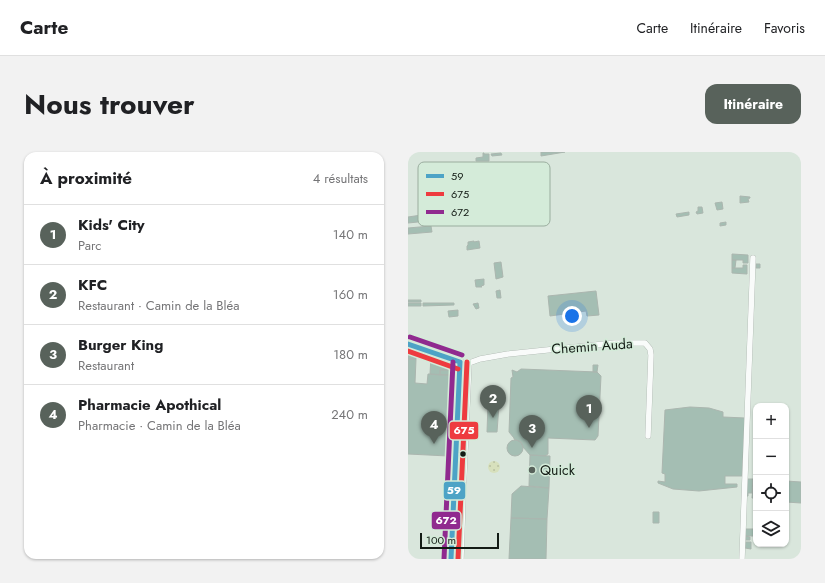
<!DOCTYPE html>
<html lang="fr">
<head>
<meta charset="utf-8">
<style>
	:root { --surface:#fff; --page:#f2f2f2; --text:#202124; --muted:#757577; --line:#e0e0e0; --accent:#58625b }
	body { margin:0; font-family:Jost,sans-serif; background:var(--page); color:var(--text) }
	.controls { position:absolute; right:12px; bottom:12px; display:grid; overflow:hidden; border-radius:8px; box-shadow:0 1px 3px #0004 }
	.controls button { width:36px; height:36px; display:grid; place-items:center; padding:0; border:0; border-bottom:1px solid var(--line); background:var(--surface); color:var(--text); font:20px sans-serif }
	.scale { position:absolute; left:12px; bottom:10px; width:79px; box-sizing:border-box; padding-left:4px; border:2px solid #131b15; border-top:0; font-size:11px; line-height:14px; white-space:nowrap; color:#131b15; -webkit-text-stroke:3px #d4ebd9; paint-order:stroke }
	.you { position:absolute; left:164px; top:164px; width:14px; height:14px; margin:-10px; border:3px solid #fff; border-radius:50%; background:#1a73e8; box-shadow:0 0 0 6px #1a73e833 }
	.badge { display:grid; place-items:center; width:26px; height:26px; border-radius:50%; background:var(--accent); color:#fff; font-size:13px; font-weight:700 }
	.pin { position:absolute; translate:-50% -33px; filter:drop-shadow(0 1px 2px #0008) }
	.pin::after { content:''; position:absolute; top:21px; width:14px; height:12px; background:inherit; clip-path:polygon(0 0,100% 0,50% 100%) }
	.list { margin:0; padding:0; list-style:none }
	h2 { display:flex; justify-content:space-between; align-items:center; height:52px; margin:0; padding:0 16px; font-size:17px }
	h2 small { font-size:13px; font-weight:400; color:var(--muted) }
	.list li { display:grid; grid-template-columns:26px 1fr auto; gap:12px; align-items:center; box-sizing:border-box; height:60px; padding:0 16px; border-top:1px solid var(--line) }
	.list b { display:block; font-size:15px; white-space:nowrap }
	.list p { margin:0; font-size:13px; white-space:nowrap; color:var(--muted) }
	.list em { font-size:13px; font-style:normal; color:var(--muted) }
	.icon { flex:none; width:22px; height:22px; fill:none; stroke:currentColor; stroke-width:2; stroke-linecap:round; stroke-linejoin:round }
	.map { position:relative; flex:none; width:393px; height:407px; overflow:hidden; border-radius:12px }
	header { display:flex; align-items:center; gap:24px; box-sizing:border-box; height:56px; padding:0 20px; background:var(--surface); border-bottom:1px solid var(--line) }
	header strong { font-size:19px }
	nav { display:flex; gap:22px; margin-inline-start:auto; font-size:14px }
	.intro { display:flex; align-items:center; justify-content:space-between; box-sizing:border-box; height:96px; padding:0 24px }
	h1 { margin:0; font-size:28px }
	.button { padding:10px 18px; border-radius:12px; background:var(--accent); color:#fff; font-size:14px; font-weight:700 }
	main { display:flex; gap:24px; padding:0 24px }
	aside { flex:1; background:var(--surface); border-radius:12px; box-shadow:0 1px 3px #0004 }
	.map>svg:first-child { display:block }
	.grass { fill:url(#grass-dots) }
	.building { fill:#a4beb3; stroke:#abb6af }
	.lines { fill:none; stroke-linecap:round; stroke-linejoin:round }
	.minor-casing { stroke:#9fa9a2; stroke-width:6 }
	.primary-casing { stroke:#a3aea1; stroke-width:10 }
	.minor { stroke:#f9fbfa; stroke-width:5.5 }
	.primary { stroke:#e8ede6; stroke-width:9 }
	.bus-1-casing { stroke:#d4ebd9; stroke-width:8 }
	.bus-2-casing { stroke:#d4ebd9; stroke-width:8 }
	.bus-3-casing { stroke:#d4ebd9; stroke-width:8 }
	.bus-1 { stroke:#4da3c6; stroke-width:5 }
	.bus-2 { stroke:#ee3b3f; stroke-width:5 }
	.bus-3 { stroke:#902a8f; stroke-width:5 }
	.bus-dot { fill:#131b15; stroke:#d4ebd9; stroke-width:1.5 }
	.poi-dot { fill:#58625b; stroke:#d4ebd9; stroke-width:1.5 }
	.labels { text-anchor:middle; stroke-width:3; stroke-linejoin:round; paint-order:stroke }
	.street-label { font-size:14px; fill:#131b15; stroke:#d4ebd9 }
	.poi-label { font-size:14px; fill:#131b15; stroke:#d4ebd9; text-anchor:start }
	.key { fill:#d4ebd9; stroke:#9aad9e; stroke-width:1 }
	.key-label { font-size:11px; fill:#131b15 }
	.line-badge { stroke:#d4ebd9; stroke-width:1.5 }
	.badge-label { font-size:11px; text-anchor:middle; font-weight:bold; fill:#fff }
</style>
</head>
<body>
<header>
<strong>Carte</strong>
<nav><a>Carte</a><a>Itinéraire</a><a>Favoris</a></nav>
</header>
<div class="intro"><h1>Nous trouver</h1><a class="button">Itinéraire</a></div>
<main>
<aside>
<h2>À proximité<small>4 résultats</small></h2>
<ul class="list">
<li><span class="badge">1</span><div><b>Kids' City</b><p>Parc</p></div><em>140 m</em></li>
<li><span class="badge">2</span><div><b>KFC</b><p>Restaurant · Camin de la Bléa</p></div><em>160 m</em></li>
<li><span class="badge">3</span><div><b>Burger King</b><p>Restaurant</p></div><em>180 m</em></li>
<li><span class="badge">4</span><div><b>Pharmacie Apothical</b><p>Pharmacie · Camin de la Bléa</p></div><em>240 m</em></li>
</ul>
</aside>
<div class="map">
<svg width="393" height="407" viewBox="0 0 393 407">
	<defs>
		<pattern id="grass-dots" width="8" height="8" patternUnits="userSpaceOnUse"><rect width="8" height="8" fill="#d7e0bc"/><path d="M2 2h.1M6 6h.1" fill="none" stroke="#b8c0a1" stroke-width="1.8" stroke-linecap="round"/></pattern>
	</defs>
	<rect width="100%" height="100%" fill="#d9e6dc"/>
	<path class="grass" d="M80 315a6 6 0 1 1 12 0a6 6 0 1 1-12 0Z"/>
	<path class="building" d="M133 0H157L133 4Z
		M75 1H76V2H81V9H68V6L75 5Z
		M93 1 94 3 84 4 83 2Z
		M332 44 342 45V46L340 47 341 50 332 51Z
		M314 50 315 57 309 58 307 51Z
		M290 55H294L295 61 289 62 288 60 290 59Z
		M281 60V63L269 65 268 62Z
		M20 62V69L0 71V65Z
		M318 70V73L312 74V71Z
		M23 74 24 80 0 82V76Z
		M66 89V90L71 89 72 96 59 98V94L60 93V90Z
		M324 102 340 103V111H335V108H324Z
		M324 108H328L327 116H324Z
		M93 110 95 125 88 127 86 111Z
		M348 112H352V116H348Z
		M335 113H339V122L324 121V116H335Z
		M76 127V133L73 134 74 135H68L67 128Z
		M92 138 93 146H89L88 139Z
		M188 139 191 163 179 164 178 159 142 164 140 144Z
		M0 148H13V150H0Z
		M0 151H13V154H0Z
		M15 151H46V153L15 154Z
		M70 151 71 156 68 157 65 152Z
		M50 158V164L41 165 40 159Z
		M0 195 9 197 8 207H0Z
		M23 204 30 205 41 209 46 216 47 223H43L44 218H32V223L22 222Z
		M0 207H8L7 231 19 232 20 222 43 223 40 304 0 302Z
		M185 213H190L189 220H185Z
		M113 217 189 220 193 224 190 284 187 288 140 286V302L138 303V304L122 303 115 295 113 290 108 288 106 287V286L101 280 103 226 105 225 104 218 109 220Z
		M32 218H44L43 223H32Z
		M80 252 91 253 89 280H79Z
		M282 255 301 256 315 260V265L337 266 334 324H317V332H329V335L291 339 265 337 250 331V329L257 330V322L254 321 257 258Z
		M99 296a8 8 0 1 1 16 0a8 8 0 1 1-16 0Z
		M122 303 142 304 141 336 121 334Z
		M339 327H345L344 341H340V344H338Z
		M378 329 393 330V351L378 350Z
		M113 334 141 336 139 367 103 366 104 342Z
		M345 336H348V346H344Z
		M245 360H251V371H245Z
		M103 366 139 367 138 407H101Z
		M337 377H346V384H337Z
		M337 384 342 385V388H337Z
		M337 390H343V397L337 396Z"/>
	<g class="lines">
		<g class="minor-casing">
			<path id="minor" d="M0 192 56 211H61L72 207 100 202 207 191H237L242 197 243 203 240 284
				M44 401 52 210
				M53 407 55 344 61 211
				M334 407 345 106"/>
		</g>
		<g class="primary-casing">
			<path id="primary" d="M43 407 44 401"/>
		</g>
		<use href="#minor" class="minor"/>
		<use href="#primary" class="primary"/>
		<g class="bus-1-casing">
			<path id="bus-1" d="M0 192 52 210
				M43 407 52 210"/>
		</g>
		<g class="bus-2-casing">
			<path id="bus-2" d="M0 199 50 217
				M50 407 59 210"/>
		</g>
		<g class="bus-3-casing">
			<path id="bus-3" d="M2 185 54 203
				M36 407 45 210"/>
		</g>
		<use href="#bus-1" class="bus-1"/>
		<use href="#bus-2" class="bus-2"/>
		<use href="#bus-3" class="bus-3"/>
	</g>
	<circle class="bus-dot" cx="55" cy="302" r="3.5"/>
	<circle class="poi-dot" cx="124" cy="318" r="4"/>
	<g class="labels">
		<g class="street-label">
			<text transform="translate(184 194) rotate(-4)" y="5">Chemin Auda</text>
		</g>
		<g class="poi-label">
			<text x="132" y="323">Quick</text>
		</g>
	</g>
	<rect x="10" y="10" width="132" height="64" rx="6" class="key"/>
	<rect x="18" y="22" width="18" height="4" fill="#4da3c6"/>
	<rect x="18" y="40" width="18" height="4" fill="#ee3b3f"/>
	<rect x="18" y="58" width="18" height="4" fill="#902a8f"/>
	<g class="key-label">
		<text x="43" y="28">59</text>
		<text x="43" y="46">675</text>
		<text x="43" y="64">672</text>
	</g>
	<g class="line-badge">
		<rect x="41" y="269" width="30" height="19" rx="4" fill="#ee3b3f"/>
		<rect x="35" y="329" width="23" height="19" rx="4" fill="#4da3c6"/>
		<rect x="23" y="359" width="30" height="19" rx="4" fill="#902a8f"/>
	</g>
	<g class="badge-label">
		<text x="56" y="282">675</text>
		<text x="46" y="342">59</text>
		<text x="38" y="372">672</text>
	</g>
</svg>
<div class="controls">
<button>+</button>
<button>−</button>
<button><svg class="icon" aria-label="locate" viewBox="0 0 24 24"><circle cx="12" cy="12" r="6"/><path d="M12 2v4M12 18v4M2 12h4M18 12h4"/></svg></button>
<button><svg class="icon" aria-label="layers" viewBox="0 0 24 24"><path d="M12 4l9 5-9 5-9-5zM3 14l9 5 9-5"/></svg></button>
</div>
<div class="scale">100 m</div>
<div class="you"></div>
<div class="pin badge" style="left:181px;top:276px">1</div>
<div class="pin badge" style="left:85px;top:266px">2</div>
<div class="pin badge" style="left:124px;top:296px">3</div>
<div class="pin badge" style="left:26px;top:292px">4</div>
</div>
</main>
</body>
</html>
